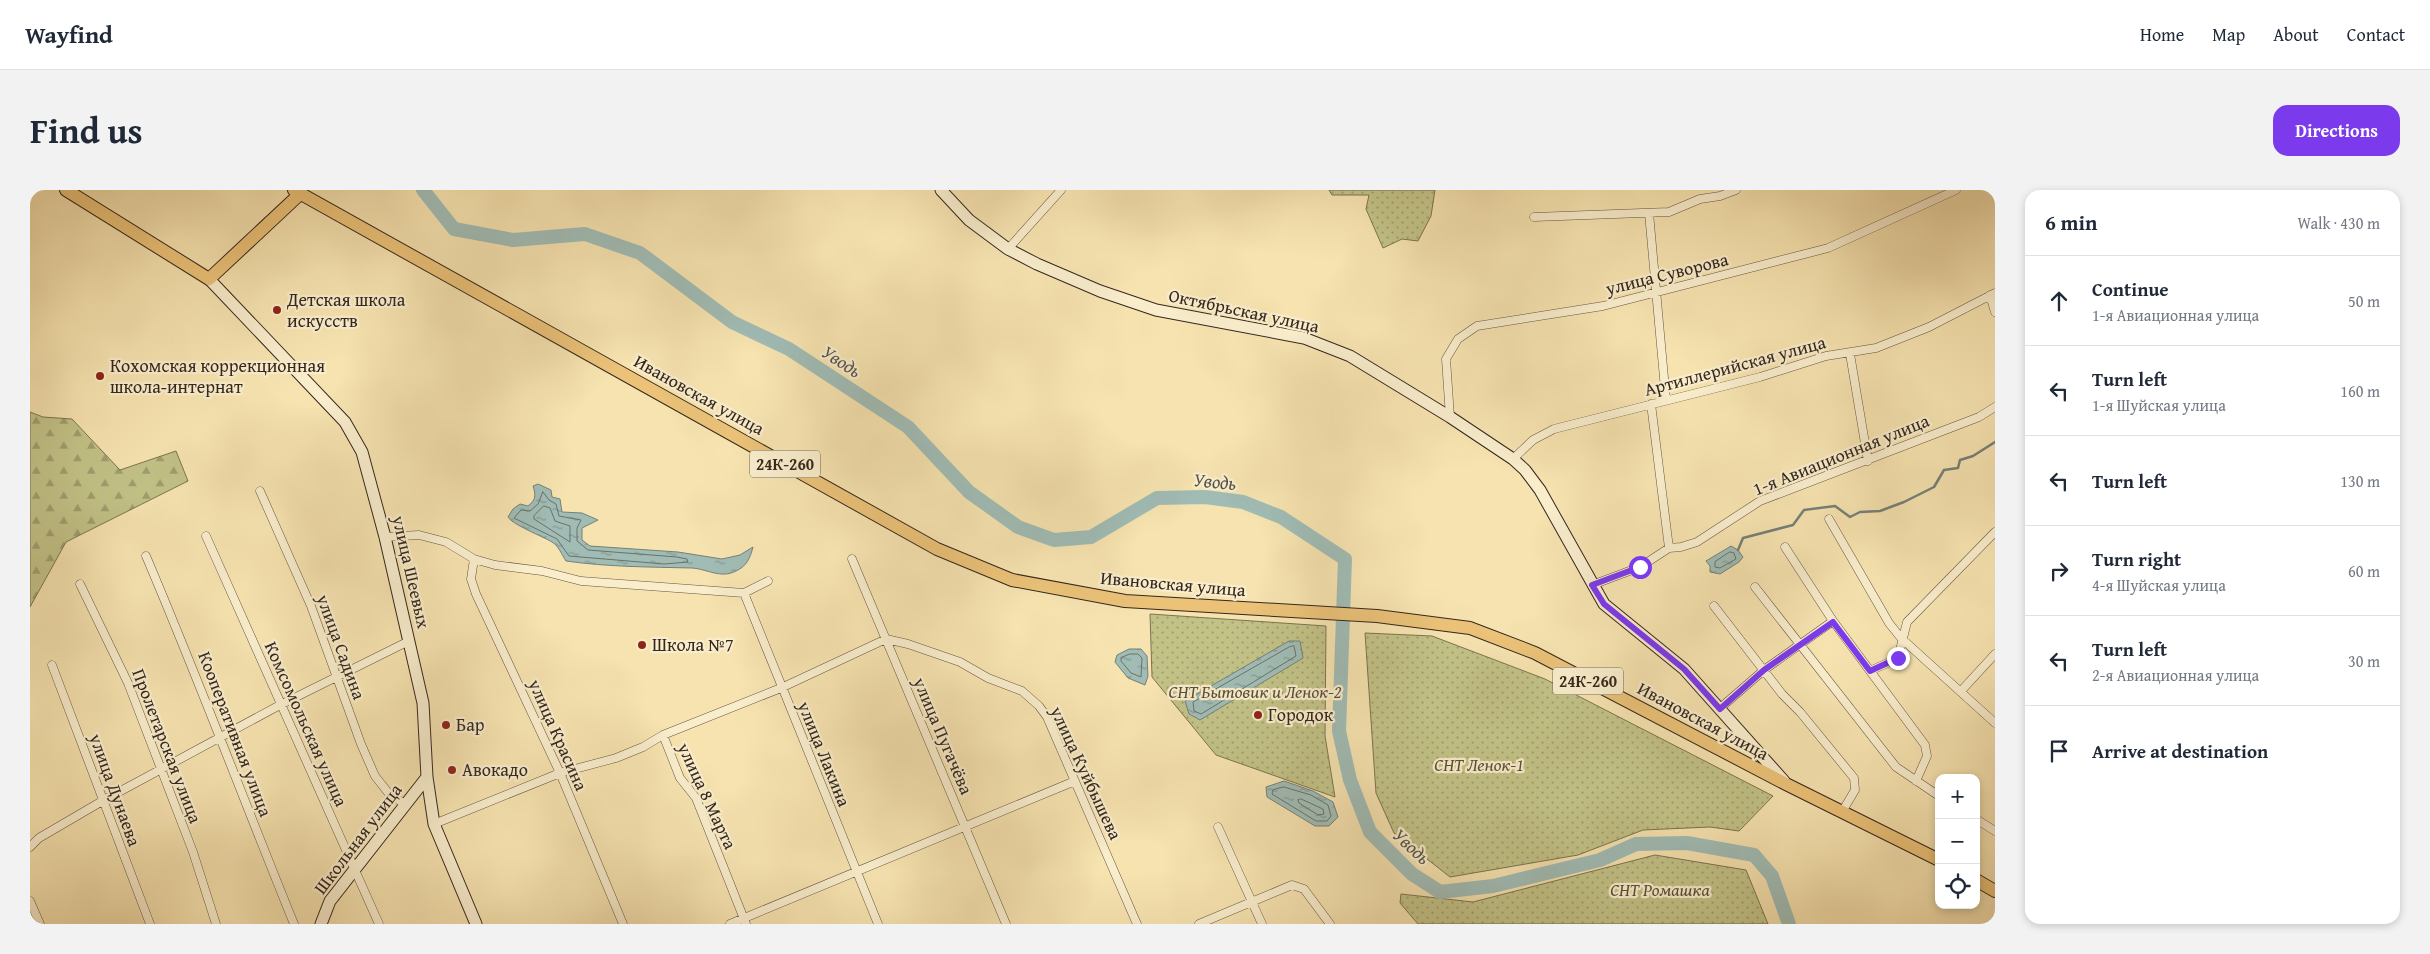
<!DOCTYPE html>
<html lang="en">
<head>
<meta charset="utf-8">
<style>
	:root { --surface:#fff; --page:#f2f2f3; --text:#1f2937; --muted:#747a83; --line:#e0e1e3; --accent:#7c3aed }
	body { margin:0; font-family:"Gentium Book Plus",serif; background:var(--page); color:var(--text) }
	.controls { position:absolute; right:15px; bottom:15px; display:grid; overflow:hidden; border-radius:10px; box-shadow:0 2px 8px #0003 }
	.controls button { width:45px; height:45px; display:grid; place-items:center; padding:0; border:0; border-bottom:1px solid var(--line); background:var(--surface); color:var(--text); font:25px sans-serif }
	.stop { position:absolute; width:15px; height:15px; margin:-11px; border:4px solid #7c3aed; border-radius:50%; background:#fff }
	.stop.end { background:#7c3aed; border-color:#fff; box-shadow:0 1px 5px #0008 }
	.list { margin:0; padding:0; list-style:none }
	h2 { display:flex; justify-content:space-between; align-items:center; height:65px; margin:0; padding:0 20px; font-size:21px }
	h2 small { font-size:16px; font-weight:400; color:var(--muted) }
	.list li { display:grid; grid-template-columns:32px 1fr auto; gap:15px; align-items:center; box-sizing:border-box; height:90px; padding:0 20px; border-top:1px solid var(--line) }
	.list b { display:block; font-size:19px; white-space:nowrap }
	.list p { margin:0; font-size:16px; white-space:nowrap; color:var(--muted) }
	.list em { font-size:16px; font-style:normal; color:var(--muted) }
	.icon { flex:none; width:28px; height:28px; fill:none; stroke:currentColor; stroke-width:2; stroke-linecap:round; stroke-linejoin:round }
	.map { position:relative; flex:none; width:1965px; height:734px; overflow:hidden; border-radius:15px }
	header { display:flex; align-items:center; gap:30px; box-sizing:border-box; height:70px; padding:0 25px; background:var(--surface); border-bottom:1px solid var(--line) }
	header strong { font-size:24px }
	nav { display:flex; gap:28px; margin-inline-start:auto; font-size:18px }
	.intro { display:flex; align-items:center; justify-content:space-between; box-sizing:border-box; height:120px; padding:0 30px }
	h1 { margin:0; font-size:35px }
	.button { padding:12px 22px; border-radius:15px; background:var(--accent); color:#fff; font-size:18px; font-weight:700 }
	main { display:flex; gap:30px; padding:0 30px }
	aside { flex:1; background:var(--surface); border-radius:15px; box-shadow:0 2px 8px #0003 }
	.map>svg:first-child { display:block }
	.grass { fill:url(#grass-dots); stroke:#7b7452 }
	.forest { fill:url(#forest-firs); stroke:#7b7452 }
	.water { fill:url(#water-ripples); stroke:#758079 }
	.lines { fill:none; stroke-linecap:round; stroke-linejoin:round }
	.shore { stroke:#6a726a; stroke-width:1 }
	.stream { stroke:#758079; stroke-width:2.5 }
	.river { stroke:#a0bcb5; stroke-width:14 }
	.street-casing { stroke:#645642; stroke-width:9 }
	.secondary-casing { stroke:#34271e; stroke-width:13 }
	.primary-casing { stroke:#34271e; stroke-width:14 }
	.street { stroke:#f9edcc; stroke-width:8 }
	.secondary { stroke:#f9edcc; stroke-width:11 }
	.primary { stroke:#ebc278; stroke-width:12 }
	.route { stroke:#7c3aed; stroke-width:6 }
	.poi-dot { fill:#8f2418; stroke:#f9edcc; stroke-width:2 }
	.labels { text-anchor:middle; stroke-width:4.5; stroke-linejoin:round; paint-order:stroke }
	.shield { fill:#f9edcc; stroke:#6f6252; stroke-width:1 }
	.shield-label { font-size:16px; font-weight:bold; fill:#34271e }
	.street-label { font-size:18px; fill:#34271e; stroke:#f9edcc }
	.poi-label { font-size:18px; fill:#34271e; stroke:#f9edcc; text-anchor:start }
	.park-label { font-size:18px; font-style:italic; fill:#584e38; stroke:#f9edcc }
	.water-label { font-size:19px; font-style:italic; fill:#54544b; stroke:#f9edcc }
</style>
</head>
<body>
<header>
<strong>Wayfind</strong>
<nav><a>Home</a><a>Map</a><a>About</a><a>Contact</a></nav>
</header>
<div class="intro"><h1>Find us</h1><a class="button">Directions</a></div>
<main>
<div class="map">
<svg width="1965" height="734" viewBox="0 0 1965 734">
	<defs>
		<pattern id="grass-dots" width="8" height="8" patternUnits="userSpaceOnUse" patternTransform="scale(1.25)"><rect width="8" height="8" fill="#c2c287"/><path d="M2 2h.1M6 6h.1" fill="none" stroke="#9e9e6e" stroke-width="1.8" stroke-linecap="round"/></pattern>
		<pattern id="forest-firs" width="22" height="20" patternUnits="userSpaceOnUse" patternTransform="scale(1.25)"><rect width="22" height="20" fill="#c2c287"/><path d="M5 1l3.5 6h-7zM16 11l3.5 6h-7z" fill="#9e9e6e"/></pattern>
		<pattern id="water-ripples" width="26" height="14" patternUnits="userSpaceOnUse" patternTransform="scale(1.25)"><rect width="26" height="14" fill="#a0bcb5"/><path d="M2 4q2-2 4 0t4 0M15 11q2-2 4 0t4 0" fill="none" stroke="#839993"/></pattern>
	</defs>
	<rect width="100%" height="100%" fill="#f6e3b0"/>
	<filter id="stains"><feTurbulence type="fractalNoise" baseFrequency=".004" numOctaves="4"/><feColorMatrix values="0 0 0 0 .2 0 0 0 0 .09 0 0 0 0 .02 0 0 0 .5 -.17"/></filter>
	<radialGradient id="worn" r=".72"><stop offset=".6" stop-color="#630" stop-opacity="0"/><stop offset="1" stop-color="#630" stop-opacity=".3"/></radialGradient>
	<path class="grass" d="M1299 0H1405L1401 26 1388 51 1372 49 1353 58 1336 19 1339 5H1302Z
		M1120 424 1296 436 1295 546 1305 607 1186 565 1122 487Z
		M1335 443 1402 446 1515 489 1743 606 1709 641 1680 637 1613 640 1548 665 1420 687 1364 643 1346 603Z
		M1625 665 1716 680 1738 734H1388L1370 713 1371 704 1443 712Z"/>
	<path class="forest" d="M0 222 13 227 42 229 90 280 146 261 158 291 36 352 0 417Z"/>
	<path class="water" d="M508 294 521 300 522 307 530 309 532 322 552 323 568 330 552 338V350L560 356 648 362 692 369 710 365 723 357C720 368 717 376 706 381 691 389 677 379 662 378 620 377 578 377 536 371 532 365 528 355 522 352 512 346 483 335 478 327L483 319 490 314 498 316C506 310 506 305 503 296Z
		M1701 356 1708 360 1713 367 1709 372 1690 384 1680 382V376L1676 371Z
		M1259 451H1270L1273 468 1170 530 1159 524 1155 511Z
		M1099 459H1111L1117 466 1118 486 1115 495 1098 488 1085 472 1087 465Z
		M1254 591 1283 601 1303 612 1308 627 1299 636H1285L1237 607 1236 597Z"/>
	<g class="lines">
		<path class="shore" d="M513 302 519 310 526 314 529 326 551 330 547 338V351L558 360 647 367 657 369 658 372 634 374 539 366 527 349 484 328 491 320 500 321 508 314Z
			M514 316 520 318 525 331 540 336V352L504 329V326Z
			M1700 362 1704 363 1706 369 1690 378 1685 377V372Z
			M1264 456 1266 466 1171 524 1164 521 1163 512 1259 457Z
			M1100 464H1108L1112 468 1111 487 1101 483 1091 471V468Z
			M1254 597 1281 605 1298 615 1301 626 1297 631H1286L1242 604 1243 600Z
			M1271 609 1293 619 1294 624 1288 625 1269 613 1268 610Z"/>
		<path class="stream" d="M1708 360 1713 348 1763 335 1774 320 1805 316 1820 327 1830 322 1850 321 1874 312 1904 297 1914 280 1928 278 1930 270 1943 266 1965 252"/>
		<path class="river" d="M393 0 424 39 483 50 555 44 610 63 702 132 759 159 878 237 939 302 988 337 1024 350 1061 347 1127 308 1175 307 1213 312 1251 327 1315 369 1309 541 1320 590 1340 642 1382 684 1410 702 1463 696 1570 670 1606 654 1657 653 1724 665 1742 686 1759 734"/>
		<g class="street-casing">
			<path id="street" d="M1619 23 1636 210
				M1504 27 1639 22 1670 9 1690 6 1706 0
				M978 59 1031 0
				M1960 105 1965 122
				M1820 164 1838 271
				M1621 214 1639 358
				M1420 227 1416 169 1428 149 1447 136 1573 116 1798 58 1926 0
				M1483 269 1503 250 1524 239 1730 187 1796 166 1846 158 1899 137 1965 103
				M230 301 281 416 331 554 345 586 360 605 375 614
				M1799 329 1859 433 1871 448 1965 533
				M176 346 349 734
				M355 347 389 345 416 352 444 369 465 375 512 381 551 391 714 403 738 391
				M1755 357 1803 431 1895 555 1897 566 1886 591
				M116 366C168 488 214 611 264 734
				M444 369 441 389 446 404 530 583 593 734
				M822 369 976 734
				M50 394 98 493 163 662 186 734
				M1562 395 1610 377 1639 358 1651 357 1667 352 1730 311 1949 227 1965 217
				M1725 397 1866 577 1909 606
				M714 403 848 734
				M1684 416 1752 504 1770 522 1824 588 1825 600 1812 622
				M22 475 120 734
				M1840 481 1868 468 1877 432 1965 342
				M1931 501 1965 464
				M1689 519 1734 480 1803 431
				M633 545 650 588 666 608 716 734
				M1946 629 1965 641
				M404 634 530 583 586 568 613 557 633 545 751 498 856 449 878 454 930 472 958 488 992 501 1009 516 1017 527 1107 734
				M1188 637 1232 734
				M0 657 9 648 74 610 250 515 379 451
				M0 711 10 734
				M700 734 1045 591
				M1169 734 1262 695 1274 699 1300 734"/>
		</g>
		<g class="secondary-casing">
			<path id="secondary" d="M911 0 939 30 978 59 1007 74 1070 101 1126 120 1274 148 1320 166 1420 227 1483 269 1495 280 1510 300 1574 414 1654 479 1754 591
				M179 89 315 232 332 262 355 347 393 513 397 587 404 634 446 734
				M291 734 300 711 397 587"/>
		</g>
		<g class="primary-casing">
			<path id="primary" d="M36 0 179 89 271 3
				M264 0 907 359 982 390 1095 411 1347 426 1440 438 1505 463 1756 594 1909 670
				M1946 690 1965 701"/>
		</g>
		<use href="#street" class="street"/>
		<use href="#secondary" class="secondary"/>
		<use href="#primary" class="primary"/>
	</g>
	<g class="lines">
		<path class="route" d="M1610 377 1562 395 1574 414 1654 479 1690 519 1734 480 1803 432 1840 481 1868 468"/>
	</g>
	<g class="poi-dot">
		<circle cx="247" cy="120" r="5"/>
		<circle cx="70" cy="186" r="5"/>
		<circle cx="612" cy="455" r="5"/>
		<circle cx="1228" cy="525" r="5"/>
		<circle cx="416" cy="535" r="5"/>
		<circle cx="422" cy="580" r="5"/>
	</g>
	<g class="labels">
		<g class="shield">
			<rect x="720" y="260.5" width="70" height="27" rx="4"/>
			<rect x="1523" y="477.5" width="70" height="27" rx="4"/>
		</g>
		<g class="shield-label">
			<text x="755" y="280">24К-260</text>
			<text x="1558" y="497">24К-260</text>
		</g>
		<g class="street-label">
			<text transform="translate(1637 84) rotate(-14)" y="6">улица Суворова</text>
			<text transform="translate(1214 121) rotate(12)" y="6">Октябрьская улица</text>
			<text transform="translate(1705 176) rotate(-15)" y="6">Артиллерийская улица</text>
			<text transform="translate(669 205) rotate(29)" y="6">Ивановская улица</text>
			<text transform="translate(1811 265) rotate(-22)" y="6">1-я Авиационная улица</text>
			<text transform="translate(381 382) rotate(77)" y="6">улица Шеевых</text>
			<text transform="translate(1143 394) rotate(5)" y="6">Ивановская улица</text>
			<text transform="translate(311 457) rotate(70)" y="6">улица Садина</text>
			<text transform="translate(1673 531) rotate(28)" y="6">Ивановская улица</text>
			<text transform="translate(276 534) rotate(66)" y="6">Комсомольская улица</text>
			<text transform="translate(205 544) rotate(69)" y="6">Кооперативная улица</text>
			<text transform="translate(528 545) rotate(66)" y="6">улица Красина</text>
			<text transform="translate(913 546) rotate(67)" y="6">улица Пугачёва</text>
			<text transform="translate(137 556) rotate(69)" y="6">Пролетарская улица</text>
			<text transform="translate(794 564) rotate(68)" y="6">улица Лакина</text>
			<text transform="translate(1056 583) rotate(65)" y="6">улица Куйбышева</text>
			<text transform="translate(85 600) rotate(70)" y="6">улица Дунаева</text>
			<text transform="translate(677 606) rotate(65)" y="6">улица 8 Марта</text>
			<text transform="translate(328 649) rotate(-53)" y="6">Школьная улица</text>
		</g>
		<g class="poi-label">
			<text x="257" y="116">Детская школа<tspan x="257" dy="21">искусств</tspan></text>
			<text x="80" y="182">Кохомская коррекционная<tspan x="80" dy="21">школа-интернат</tspan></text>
			<text x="622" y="461">Школа №7</text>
			<text x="1238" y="531">Городок</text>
			<text x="426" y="541">Бар</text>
			<text x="432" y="586">Авокадо</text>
		</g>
		<g class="park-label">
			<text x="1225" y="508">СНТ Бытовик и Ленок-2</text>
			<text x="1449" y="581">СНТ Ленок-1</text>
			<text x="1630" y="706">СНТ Ромашка</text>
		</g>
		<g class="water-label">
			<text transform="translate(812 171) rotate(33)" y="7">Уводь</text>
			<text transform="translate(1185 291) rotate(5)" y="7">Уводь</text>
			<text transform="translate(1382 656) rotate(43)" y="7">Уводь</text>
		</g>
	</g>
	<rect width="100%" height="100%" filter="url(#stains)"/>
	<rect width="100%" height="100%" fill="url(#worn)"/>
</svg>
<div class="controls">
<button>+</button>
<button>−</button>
<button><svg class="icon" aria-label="locate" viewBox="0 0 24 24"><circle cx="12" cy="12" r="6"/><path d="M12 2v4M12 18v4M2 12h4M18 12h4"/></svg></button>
</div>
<div class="stop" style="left:1610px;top:377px"></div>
<div class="stop end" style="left:1868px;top:468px"></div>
</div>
<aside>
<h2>6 min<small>Walk · 430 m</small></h2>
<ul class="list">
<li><svg class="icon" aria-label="ahead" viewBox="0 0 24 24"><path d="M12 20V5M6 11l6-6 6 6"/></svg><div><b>Continue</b><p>1-я Авиационная улица</p></div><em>50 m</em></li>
<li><svg class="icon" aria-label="left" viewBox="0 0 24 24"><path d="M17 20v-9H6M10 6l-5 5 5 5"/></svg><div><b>Turn left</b><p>1-я Шуйская улица</p></div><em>160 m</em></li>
<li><svg class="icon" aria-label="left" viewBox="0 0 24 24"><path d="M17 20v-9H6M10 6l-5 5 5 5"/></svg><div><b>Turn left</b></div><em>130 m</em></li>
<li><svg class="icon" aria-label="right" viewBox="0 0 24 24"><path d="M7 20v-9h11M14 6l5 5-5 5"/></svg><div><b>Turn right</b><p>4-я Шуйская улица</p></div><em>60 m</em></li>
<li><svg class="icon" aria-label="left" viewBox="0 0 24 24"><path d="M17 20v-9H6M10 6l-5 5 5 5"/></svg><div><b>Turn left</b><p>2-я Авиационная улица</p></div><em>30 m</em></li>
<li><svg class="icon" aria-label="arrive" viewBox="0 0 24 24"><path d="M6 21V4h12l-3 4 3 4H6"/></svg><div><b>Arrive at destination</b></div></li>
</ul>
</aside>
</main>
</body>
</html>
